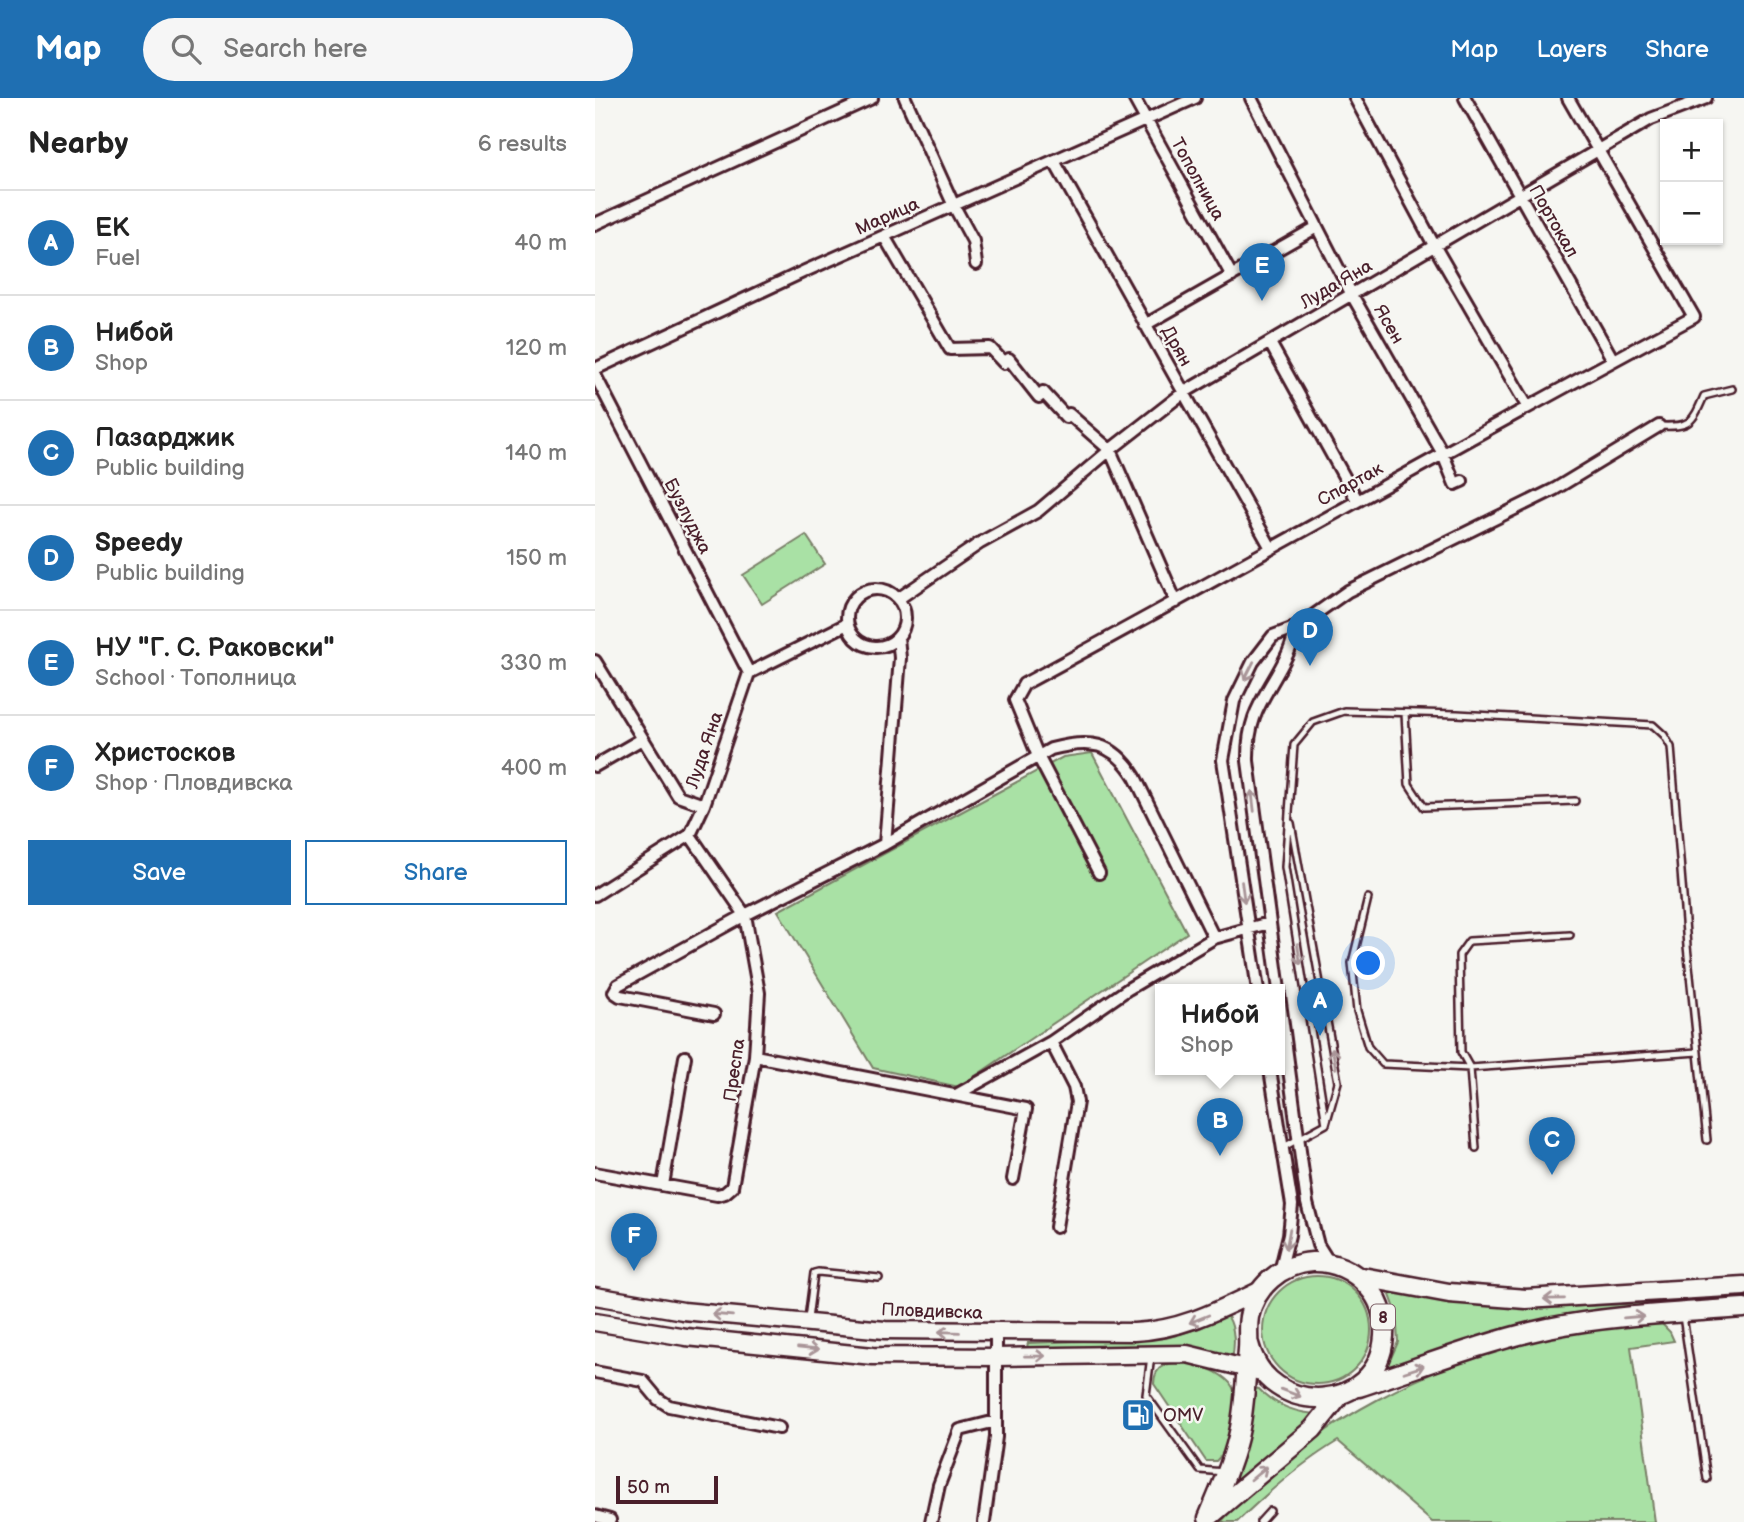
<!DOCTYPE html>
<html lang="en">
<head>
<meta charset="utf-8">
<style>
	:root { --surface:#fff; --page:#f6f6f6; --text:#222; --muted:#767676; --line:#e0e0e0; --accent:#1f6fb2 }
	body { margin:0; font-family:"Balsamiq Sans",sans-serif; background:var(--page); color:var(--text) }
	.controls { position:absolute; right:21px; top:21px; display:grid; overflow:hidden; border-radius:0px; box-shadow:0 2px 5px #0004 }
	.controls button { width:63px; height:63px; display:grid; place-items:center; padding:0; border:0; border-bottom:2px solid var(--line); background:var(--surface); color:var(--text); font:35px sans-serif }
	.scale { position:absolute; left:21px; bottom:18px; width:102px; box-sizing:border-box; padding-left:7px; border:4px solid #4a1f2b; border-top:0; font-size:19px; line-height:24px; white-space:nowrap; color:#4a1f2b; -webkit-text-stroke:5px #f6f6f2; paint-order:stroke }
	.you { position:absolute; left:774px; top:866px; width:24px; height:24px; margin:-18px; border:5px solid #fff; border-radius:50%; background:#1a73e8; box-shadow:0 0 0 10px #1a73e833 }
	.badge { display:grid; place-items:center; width:46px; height:46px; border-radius:50%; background:var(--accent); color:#fff; font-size:23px; font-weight:700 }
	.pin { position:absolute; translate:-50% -58px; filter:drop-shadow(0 2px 4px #0008) }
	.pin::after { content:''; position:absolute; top:37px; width:24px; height:21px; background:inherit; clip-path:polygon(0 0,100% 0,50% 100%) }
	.popup { position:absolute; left:560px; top:886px; width:130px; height:91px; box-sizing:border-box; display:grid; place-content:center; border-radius:0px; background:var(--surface); filter:drop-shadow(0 2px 5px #0005); font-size:23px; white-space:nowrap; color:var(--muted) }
	.popup b { font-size:26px; color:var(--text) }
	.popup::after { content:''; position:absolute; left:50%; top:100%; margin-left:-14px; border:14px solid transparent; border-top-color:var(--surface) }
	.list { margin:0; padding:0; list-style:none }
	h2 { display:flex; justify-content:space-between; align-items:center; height:91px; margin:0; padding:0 28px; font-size:30px }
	h2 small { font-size:23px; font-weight:400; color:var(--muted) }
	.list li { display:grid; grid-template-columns:46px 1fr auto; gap:21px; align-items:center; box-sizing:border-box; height:105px; padding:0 28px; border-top:2px solid var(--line) }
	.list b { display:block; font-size:26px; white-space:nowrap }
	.list p { margin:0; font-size:23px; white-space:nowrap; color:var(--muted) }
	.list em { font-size:23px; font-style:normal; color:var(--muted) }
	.actions { display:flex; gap:14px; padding:21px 28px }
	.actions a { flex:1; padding:16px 0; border:2px solid var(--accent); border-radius:0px; text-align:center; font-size:24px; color:var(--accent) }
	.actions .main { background:var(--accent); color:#fff }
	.icon { flex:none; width:38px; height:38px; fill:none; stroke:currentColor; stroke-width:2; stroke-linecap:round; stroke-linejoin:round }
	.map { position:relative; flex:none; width:1149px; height:1424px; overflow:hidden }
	header { display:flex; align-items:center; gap:42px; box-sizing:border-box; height:98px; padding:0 35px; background:var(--accent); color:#fff }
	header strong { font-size:33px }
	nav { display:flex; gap:38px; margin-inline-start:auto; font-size:24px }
	.search { width:490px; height:63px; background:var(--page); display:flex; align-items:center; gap:18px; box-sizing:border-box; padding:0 24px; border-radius:38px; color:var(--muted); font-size:26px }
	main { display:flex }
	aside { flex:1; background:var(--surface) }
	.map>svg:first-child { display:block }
	.green { fill:#a9e1a5; stroke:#7a8068; stroke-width:2 }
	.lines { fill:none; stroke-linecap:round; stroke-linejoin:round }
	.lane-casing { stroke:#4a1f2b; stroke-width:10 }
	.street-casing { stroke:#4a1f2b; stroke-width:16 }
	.secondary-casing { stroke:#4a1f2b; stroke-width:21 }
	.primary-casing { stroke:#4a1f2b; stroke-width:23 }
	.lane { stroke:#f6f6f2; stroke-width:5 }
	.street { stroke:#f6f6f2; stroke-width:10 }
	.secondary { stroke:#f6f6f2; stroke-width:16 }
	.primary { stroke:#f6f6f2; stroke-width:18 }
	.oneway { stroke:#a99598 }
	.labels { text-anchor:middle; stroke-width:5; stroke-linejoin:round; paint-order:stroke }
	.shield { fill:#f6f6f2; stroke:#7e6067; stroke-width:2 }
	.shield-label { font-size:16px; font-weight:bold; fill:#4a1f2b }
	.street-label { font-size:18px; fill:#4a1f2b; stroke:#f6f6f2 }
	.poi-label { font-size:18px; fill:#4a1f2b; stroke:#f6f6f2; text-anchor:start }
</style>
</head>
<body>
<header>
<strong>Map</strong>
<div class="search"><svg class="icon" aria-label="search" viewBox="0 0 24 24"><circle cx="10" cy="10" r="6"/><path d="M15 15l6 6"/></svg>Search here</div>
<nav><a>Map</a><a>Layers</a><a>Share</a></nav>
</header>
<main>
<aside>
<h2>Nearby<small>6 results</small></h2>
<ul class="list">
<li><span class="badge">A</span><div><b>ЕК</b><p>Fuel</p></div><em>40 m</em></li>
<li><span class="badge">B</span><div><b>Нибой</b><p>Shop</p></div><em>120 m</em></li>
<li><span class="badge">C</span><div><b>Пазарджик</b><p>Public building</p></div><em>140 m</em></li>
<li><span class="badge">D</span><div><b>Speedy</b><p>Public building</p></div><em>150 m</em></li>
<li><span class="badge">E</span><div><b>НУ &quot;Г. С. Раковски&quot;</b><p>School · Тополница</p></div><em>330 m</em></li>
<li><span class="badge">F</span><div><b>Христосков</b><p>Shop · Пловдивска</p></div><em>400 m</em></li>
</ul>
<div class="actions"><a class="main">Save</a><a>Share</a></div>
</aside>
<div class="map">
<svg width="1149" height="1424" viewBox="0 0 1149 1424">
	<rect width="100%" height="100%" fill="#f6f6f2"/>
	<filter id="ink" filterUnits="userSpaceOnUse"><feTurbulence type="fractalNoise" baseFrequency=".0143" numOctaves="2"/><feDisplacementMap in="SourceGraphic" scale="14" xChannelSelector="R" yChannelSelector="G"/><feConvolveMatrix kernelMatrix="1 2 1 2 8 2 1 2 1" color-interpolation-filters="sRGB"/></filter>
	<g filter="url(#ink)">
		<path class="green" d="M211 437 230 466 167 506 148 477Z
			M497 655 592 835 364 989 278 970 183 813 468 659Z
			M668 1232a54 54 0 1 1 108 0a54 54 0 1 1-108 0Z
			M792 1189C909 1223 1029 1205 1149 1197V1202L1041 1212 791 1271 803 1244 801 1213Z
			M628 1218 633 1219C640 1230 640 1248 637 1261L576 1247 445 1251 432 1249 433 1245 571 1240 605 1230Z
			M1066 1225 1075 1234 1079 1243 1036 1249 1060 1424H837L743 1343C705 1366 674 1393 642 1424H626C713 1325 841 1260 970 1235 1001 1229 1034 1228 1066 1225Z
			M590 1264C606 1268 623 1272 635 1285 649 1303 636 1349 621 1363H611L559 1286C559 1266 573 1265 590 1264Z
			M659 1290 664 1291C680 1308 704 1316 726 1316L676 1354 641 1387 638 1385 654 1333 657 1293Z"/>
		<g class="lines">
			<g class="lane-casing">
				<path id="lane" d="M1064 328C1095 329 1097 326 1109 298L1137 291
					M810 615 814 686 829 709 980 703
					M773 800 757 865 762 913 773 949 788 966 875 970 1103 954
					M731 1026 690 769 699 647 718 624 749 613 862 616 1058 627 1069 637 1076 649 1092 848 1112 1042
					M687 1050 731 1026 743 984 696 725
					M881 1050 875 970 866 954 864 857 874 843 975 837
					M1088 1218 1112 1381
					M213 1221 219 1175 223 1174 284 1180
					M556 1258 551 1297 605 1372 629 1374
					M665 1424 675 1413"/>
			</g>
			<g class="street-casing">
				<path id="street" d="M310 0 359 108 378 143 381 166
					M539 0 637 178
					M656 0 757 197 847 354 860 386 867 383
					M760 0 840 149 932 308
					M870 0 1018 262
					M459 63 676 450
					M0 126 277 0
					M289 138 355 251 395 250 409 265 414 261 444 299 448 294 471 319 474 316 515 352 581 504
					M550 227 722 129
					M675 245 762 402
					M0 271 210 173 600 0
					M0 277 154 575
					M252 520a29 29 0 1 1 58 0a29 29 0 1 1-58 0Z
					M303 501 385 445 443 413 515 352 588 295 1056 21 1111 0
					M0 563 83 698 109 707
					M0 668 47 641
					M290 746 305 560 303 539
					M504 775 443 658 420 602 429 586C653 465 875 339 1099 219L973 0
					M0 797 95 737 109 707 154 575 252 526
					M663 892 628 662 639 603 658 564 678 538 702 529 753 493 960 391 1064 328
					M684 892 653 663C652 611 673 598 693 555 697 547 699 537 702 529
					M684 897 712 1105 723 1147 735 1166
					M119 916 25 898 19 894 23 887 150 817 290 746 456 651C494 641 518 643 540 679L619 840
					M456 944 479 989 482 1004 461 1129
					M160 958 431 1011 418 1081
					M675 972 697 1107 694 1137 685 1174
					M361 997 456 944 533 891 619 840 674 825
					M0 1075 122 1097 130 1095 137 1089 160 958 164 895 150 817 95 737
					M68 1087 90 959
					M0 1274 48 1283 63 1301 74 1308 184 1330
					M0 1418 15 1422
					M336 1424 344 1387 365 1332 401 1323
					M389 1424 401 1339V1235"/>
			</g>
			<g class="secondary-casing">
				<path id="secondary" d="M0 1198 88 1213 290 1232 539 1234C586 1232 624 1212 666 1192
					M0 1224 91 1239 278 1258 401 1259 592 1256 662 1273"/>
			</g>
			<g class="primary-casing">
				<path id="primary" d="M762 1178 854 1195 931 1201 1149 1188
					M764 1289C826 1269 888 1244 953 1230 1017 1217 1084 1215 1149 1210
					M616 1417 718 1331 746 1296
					M613 1420C625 1391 639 1361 645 1330 650 1304 651 1277 653 1251 654 1240 652 1230 654 1219 660 1189 686 1166 717 1164 738 1163 759 1172 773 1189 785 1202 790 1220 789 1238 784 1316 673 1322 654 1246"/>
			</g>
			<use href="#lane" class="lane"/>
			<use href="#street" class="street"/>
			<use href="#secondary" class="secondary"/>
			<use href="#primary" class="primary"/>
		</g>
		<defs><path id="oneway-shaft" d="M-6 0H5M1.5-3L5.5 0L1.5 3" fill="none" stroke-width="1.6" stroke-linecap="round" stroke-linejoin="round" transform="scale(1.75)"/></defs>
		<g class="oneway">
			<use href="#oneway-shaft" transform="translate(654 573) rotate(117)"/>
			<use href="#oneway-shaft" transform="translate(658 703) rotate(-97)"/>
			<use href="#oneway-shaft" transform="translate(648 794) rotate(82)"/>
			<use href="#oneway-shaft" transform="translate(704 856) rotate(81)"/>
			<use href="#oneway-shaft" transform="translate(739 960) rotate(-100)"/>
			<use href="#oneway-shaft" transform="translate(693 1141) rotate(100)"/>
			<use href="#oneway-shaft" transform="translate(959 1201) rotate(179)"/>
			<use href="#oneway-shaft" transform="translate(127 1217) rotate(-175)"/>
			<use href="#oneway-shaft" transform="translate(1039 1219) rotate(-5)"/>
			<use href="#oneway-shaft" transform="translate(604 1221) rotate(158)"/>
			<use href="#oneway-shaft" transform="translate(354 1234) rotate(-178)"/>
			<use href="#oneway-shaft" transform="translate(213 1251) rotate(6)"/>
			<use href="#oneway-shaft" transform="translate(440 1258) rotate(-1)"/>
			<use href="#oneway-shaft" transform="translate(819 1271) rotate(-18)"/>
			<use href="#oneway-shaft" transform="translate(696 1295) rotate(21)"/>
			<use href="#oneway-shaft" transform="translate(664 1375) rotate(-40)"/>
		</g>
	</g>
	<defs>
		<g id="fuel-square" transform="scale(1.75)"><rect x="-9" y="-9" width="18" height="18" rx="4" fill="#1f6fb2" stroke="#f6f6f2"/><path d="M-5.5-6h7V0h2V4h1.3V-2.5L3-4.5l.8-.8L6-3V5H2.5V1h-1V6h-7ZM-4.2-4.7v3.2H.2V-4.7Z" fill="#fff"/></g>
	</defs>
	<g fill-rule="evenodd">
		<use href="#fuel-square" x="543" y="1317"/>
	</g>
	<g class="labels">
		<rect class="shield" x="776" y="1206.5" width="24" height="25" rx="5"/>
		<g class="shield-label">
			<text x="788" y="1225">8</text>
		</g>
		<g class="street-label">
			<text transform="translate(603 81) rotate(61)" y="6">Тополница</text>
			<text transform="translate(292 118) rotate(-24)" y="6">Марица</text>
			<text transform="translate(959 123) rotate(60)" y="6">Портокал</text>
			<text transform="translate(741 186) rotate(-30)" y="6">Луда Яна</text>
			<text transform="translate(794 226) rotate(60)" y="6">Ясен</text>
			<text transform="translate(582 248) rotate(61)" y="6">Дрян</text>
			<text transform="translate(755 386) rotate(-29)" y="6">Спартак</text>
			<text transform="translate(93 418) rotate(63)" y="6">Бузлуджа</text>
			<text transform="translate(109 652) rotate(-71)" y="6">Луда Яна</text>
			<text transform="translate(139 972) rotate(-82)" y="6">Преспа</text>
			<text transform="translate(337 1213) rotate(2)" y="6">Пловдивска</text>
		</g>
		<g class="poi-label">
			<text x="568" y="1323">OMV</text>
		</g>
	</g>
</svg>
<div class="controls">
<button>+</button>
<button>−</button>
</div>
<div class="scale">50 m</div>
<div class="you"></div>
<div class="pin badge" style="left:725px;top:938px">A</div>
<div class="pin badge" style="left:625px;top:1058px">B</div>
<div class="popup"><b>Нибой</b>Shop</div>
<div class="pin badge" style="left:957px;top:1077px">C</div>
<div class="pin badge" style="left:715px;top:568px">D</div>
<div class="pin badge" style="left:667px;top:203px">E</div>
<div class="pin badge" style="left:39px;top:1173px">F</div>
</div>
</main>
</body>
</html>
